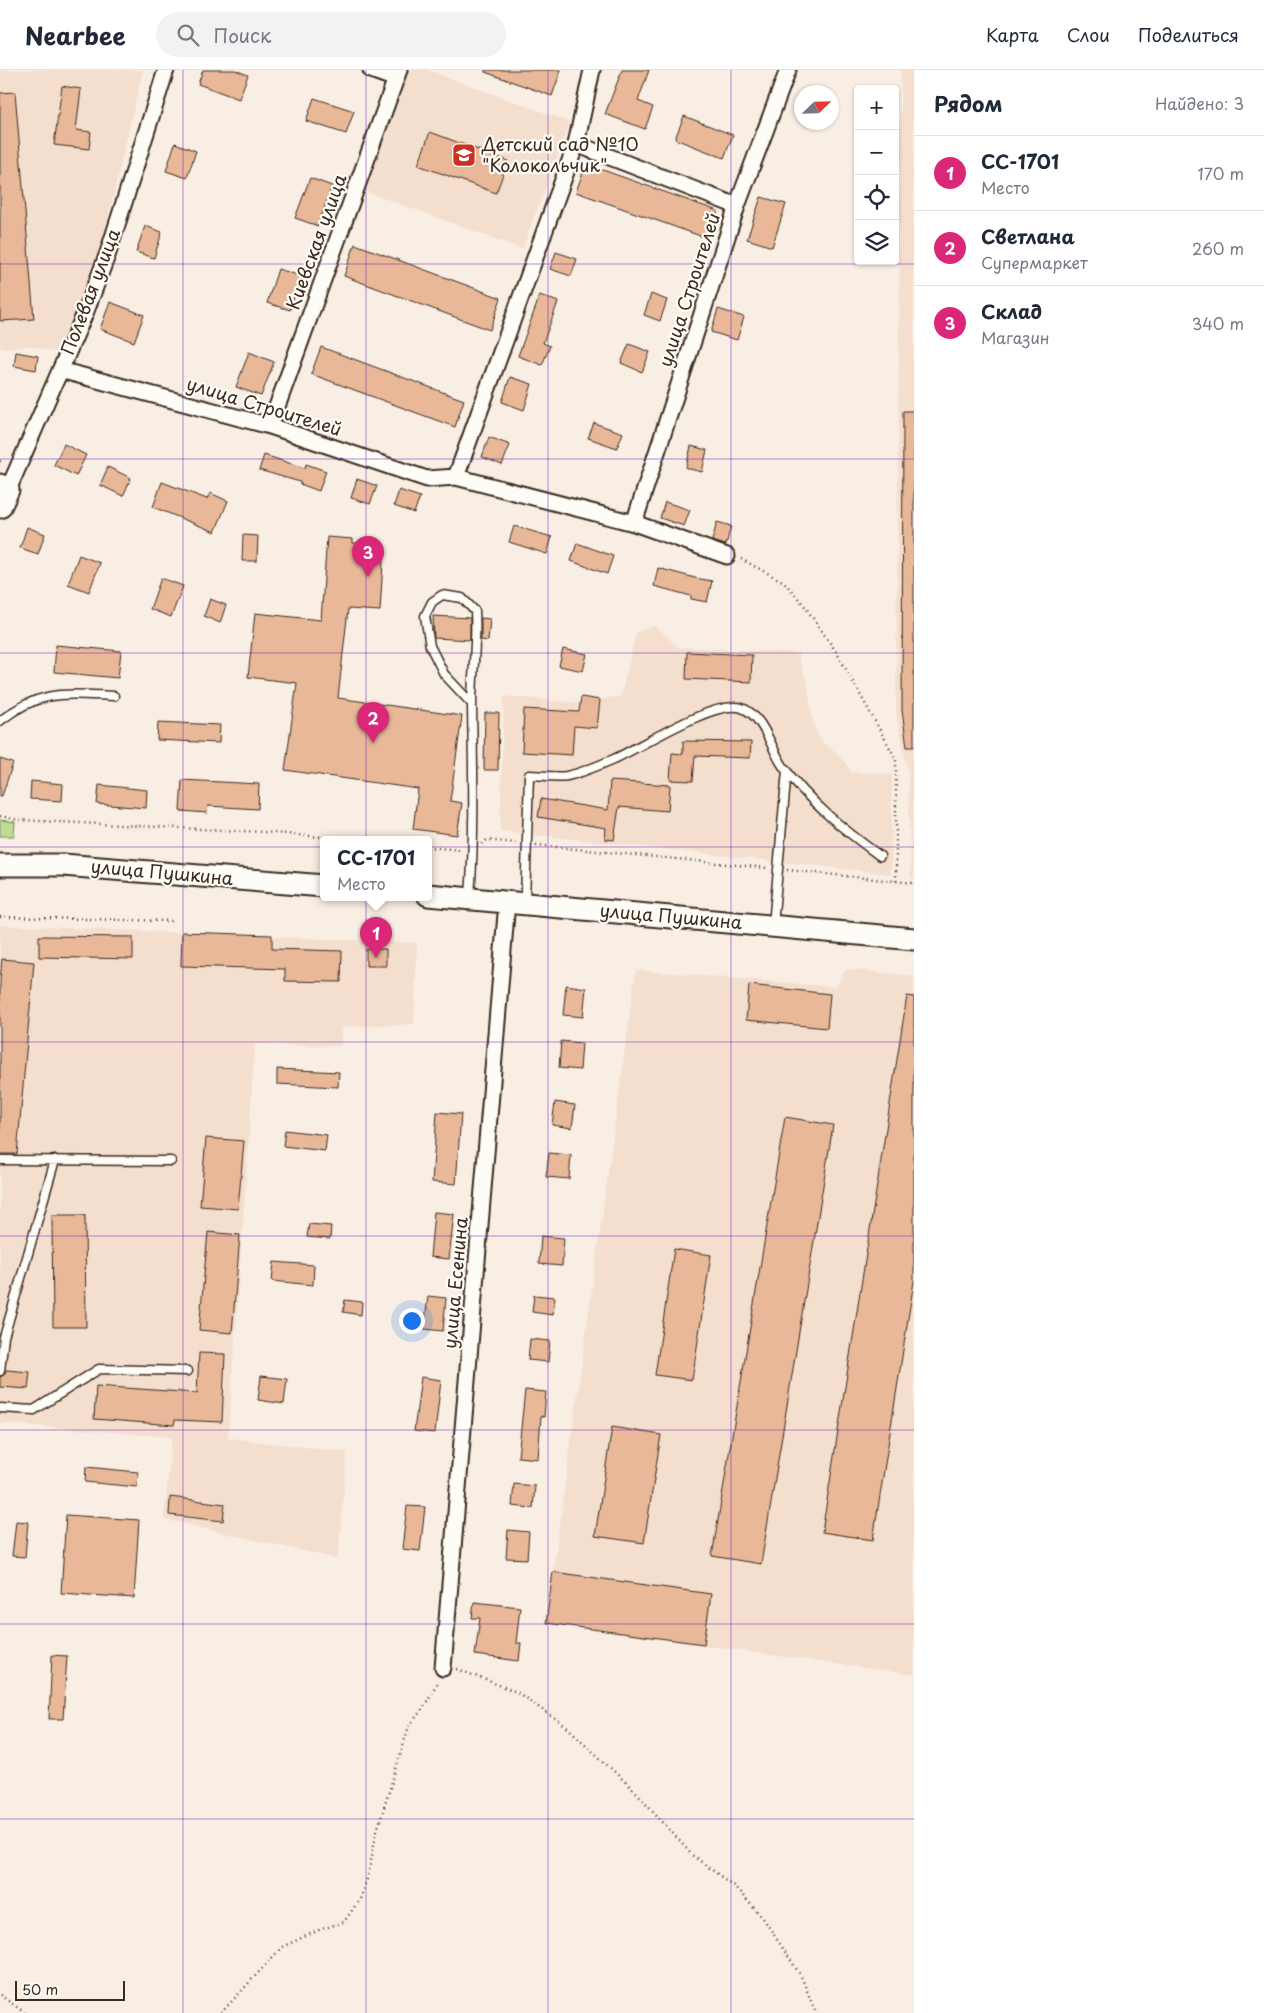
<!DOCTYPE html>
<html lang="ru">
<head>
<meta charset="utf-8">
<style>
	:root { --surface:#fff; --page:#f2f2f3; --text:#1f2937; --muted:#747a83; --line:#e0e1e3; --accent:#db2777 }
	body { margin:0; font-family:"Playpen Sans",sans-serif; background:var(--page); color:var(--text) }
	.controls { position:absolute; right:15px; top:15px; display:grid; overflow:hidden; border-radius:5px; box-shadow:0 1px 4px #0004 }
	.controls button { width:45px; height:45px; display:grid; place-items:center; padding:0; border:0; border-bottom:1px solid var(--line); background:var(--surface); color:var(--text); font:25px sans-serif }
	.compass { position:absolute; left:794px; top:15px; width:45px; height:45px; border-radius:50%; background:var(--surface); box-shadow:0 1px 4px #0004; rotate:67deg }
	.scale { position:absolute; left:15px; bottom:12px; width:110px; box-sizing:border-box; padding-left:5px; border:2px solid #3b2a1e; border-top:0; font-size:14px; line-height:18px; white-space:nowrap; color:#3b2a1e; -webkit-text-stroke:4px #fdfcf7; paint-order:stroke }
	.you { position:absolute; left:411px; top:1250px; width:18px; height:18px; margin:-12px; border:4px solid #fff; border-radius:50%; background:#1a73e8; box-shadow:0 0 0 8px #1a73e833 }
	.badge { display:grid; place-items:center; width:32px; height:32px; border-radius:50%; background:var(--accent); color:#fff; font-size:16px; font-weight:700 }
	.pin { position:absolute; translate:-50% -41px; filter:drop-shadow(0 1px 2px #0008) }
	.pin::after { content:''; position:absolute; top:26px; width:18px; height:15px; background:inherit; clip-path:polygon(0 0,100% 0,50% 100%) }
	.popup { position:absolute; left:320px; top:766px; width:112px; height:65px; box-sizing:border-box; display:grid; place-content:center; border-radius:5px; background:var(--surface); filter:drop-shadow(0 1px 4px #0005); font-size:16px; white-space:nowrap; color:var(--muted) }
	.popup b { font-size:19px; color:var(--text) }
	.popup::after { content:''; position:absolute; left:50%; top:100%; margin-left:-10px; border:10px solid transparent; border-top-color:var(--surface) }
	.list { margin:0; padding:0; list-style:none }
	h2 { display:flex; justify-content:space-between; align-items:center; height:65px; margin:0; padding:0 20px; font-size:21px }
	h2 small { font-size:16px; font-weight:400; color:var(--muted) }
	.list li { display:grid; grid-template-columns:32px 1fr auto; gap:15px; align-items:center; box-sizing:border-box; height:75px; padding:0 20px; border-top:1px solid var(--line) }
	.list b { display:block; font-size:19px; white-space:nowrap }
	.list p { margin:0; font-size:16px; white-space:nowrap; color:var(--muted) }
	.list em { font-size:16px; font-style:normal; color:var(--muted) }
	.icon { flex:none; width:28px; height:28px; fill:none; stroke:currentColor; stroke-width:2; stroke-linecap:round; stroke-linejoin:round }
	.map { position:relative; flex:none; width:914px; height:1943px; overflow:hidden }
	header { display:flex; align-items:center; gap:30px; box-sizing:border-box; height:70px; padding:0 25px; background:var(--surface); border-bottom:1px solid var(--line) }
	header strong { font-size:24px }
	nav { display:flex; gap:28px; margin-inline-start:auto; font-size:18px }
	.search { width:350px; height:45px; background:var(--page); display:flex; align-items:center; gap:12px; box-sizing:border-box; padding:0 18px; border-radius:28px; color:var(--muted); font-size:19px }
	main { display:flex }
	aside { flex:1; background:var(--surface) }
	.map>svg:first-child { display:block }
	.built { fill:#f4dece }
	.green { fill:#bedc95; stroke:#7c835a }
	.building { fill:#e8b899; stroke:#3b2a1e }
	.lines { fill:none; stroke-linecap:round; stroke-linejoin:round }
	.lane-casing { stroke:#3b2a1e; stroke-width:11 }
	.street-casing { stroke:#3b2a1e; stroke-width:19 }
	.secondary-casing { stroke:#3b2a1e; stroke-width:25 }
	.path { stroke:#3b2a1e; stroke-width:2.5; stroke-dasharray:1 4; stroke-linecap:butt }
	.lane { stroke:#fdfcf7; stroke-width:8 }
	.street { stroke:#fdfcf7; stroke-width:15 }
	.secondary { stroke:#fdfcf7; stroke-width:21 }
	.grid { fill:none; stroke:#7b2cbf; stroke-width:1; stroke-opacity:0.55 }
	.labels { text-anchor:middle; stroke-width:4.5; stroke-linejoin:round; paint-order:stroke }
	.poi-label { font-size:18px; fill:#3b2a1e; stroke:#fdfcf7; text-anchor:start }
	.street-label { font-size:18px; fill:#3b2a1e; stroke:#fdfcf7 }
</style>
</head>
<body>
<header>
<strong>Nearbee</strong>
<div class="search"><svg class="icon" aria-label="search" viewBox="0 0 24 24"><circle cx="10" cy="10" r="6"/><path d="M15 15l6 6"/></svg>Поиск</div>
<nav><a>Карта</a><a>Слои</a><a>Поделиться</a></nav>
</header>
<main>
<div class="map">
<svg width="914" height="1943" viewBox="0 0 914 1943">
	<rect width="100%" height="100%" fill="#f9eee4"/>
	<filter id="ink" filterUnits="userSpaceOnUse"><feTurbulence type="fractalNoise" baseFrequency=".02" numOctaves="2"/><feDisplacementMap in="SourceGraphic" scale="10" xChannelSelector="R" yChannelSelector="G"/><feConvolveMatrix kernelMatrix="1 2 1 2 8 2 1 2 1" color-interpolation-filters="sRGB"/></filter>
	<g filter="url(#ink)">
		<path class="built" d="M0 0H143L101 177 59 283 30 276 0 278Z
			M401 0H427L570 52 522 179 359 119Z
			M901 0H914V808H911L908 703 896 641Z
			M655 556 678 577 797 583 808 616 813 653 822 672 837 683 852 702 892 704 891 804 500 761 504 626 579 633 621 626 636 562Z
			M0 855 417 873 414 954 341 957V976L255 974 228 1368 347 1382 338 1489 164 1449 172 1367 0 1353Z
			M846 899 914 906V1605L546 1553 636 900 836 917Z"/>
		<path class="green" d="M0 750 15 752 14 766H0Z"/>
		<path class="building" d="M203 0H235L248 5 239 29 198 14Z
			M485 0H561L552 26 485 2Z
			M622 0H649L638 31 653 37 645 59 605 44Z
			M62 16 81 19 76 60 91 62 89 79 54 75Z
			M15 22 34 249 0 251V23Z
			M314 28 354 41 346 64 306 51Z
			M684 46 733 65 724 88 675 69Z
			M430 62 508 91 496 123 418 95Z
			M175 73 196 81 187 108 166 101Z
			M586 94 718 141 709 169 576 122Z
			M310 108 332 116 318 156 295 148Z
			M761 127 786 134 772 177 747 169Z
			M145 156 162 162 154 188 136 182Z
			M355 174 501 228 490 260 344 206Z
			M556 182 577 189 571 206 550 199Z
			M278 199 301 206 290 240 267 233Z
			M651 224 667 230 660 251 644 245Z
			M540 225 558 232 543 273 550 276 542 295 518 286Z
			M110 232 144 245 134 272 100 259Z
			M718 239 744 247 737 270 711 262Z
			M629 274 650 282 642 302 621 293Z
			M321 277 464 330 455 357 311 304Z
			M16 282 38 286 36 300 14 296Z
			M249 282 274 292 261 326 236 317Z
			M510 307 532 314 524 340 502 332Z
			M903 341H914V677H907L902 640Z
			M594 353 623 363 617 378 588 368Z
			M489 367 510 375 502 395 482 387Z
			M64 374 86 385 76 406 54 395Z
			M691 376 707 380 702 402 686 398Z
			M264 385 305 398 306 394 326 401 319 421 300 414V412L259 400Z
			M108 397 131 408 123 426 100 415Z
			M357 409 377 416 370 434 351 428Z
			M162 412 207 429 210 423 228 431 215 462 153 437Z
			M399 420 420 427 414 443 394 436Z
			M665 432 690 440 684 456 660 448Z
			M717 452 731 456 726 475 712 471Z
			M514 456 552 467 547 484 509 472Z
			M27 457 45 464 38 484 20 478Z
			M243 465 258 466 257 491H242Z
			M327 467 353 469V473L384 475 380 541 348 539 338 628 462 646 450 731 462 733 457 765 413 759 418 719 285 700 297 613 248 607 255 543 321 550Z
			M577 473 613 486 607 504 571 491Z
			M79 485 100 493 89 522 68 514Z
			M658 498 695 508 712 511 707 532 691 529V526L654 516Z
			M161 508 183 516 171 547 150 539Z
			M210 529 226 535 220 553 204 546Z
			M433 546 470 548V570L434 568Z
			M481 548 490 549 488 571 481 570Z
			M56 575 121 581 118 608 54 602Z
			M563 579 587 584 583 601 559 596Z
			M687 582 752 585 751 612 686 609Z
			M581 627 600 630 597 658 574 656 572 685 522 682 524 639 579 642Z
			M485 643H499L498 700H484Z
			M158 652 220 655 219 673 157 670Z
			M683 671 751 672 750 688 695 686 693 711 670 710 672 683 683 684Z
			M0 689 13 693 2 726H0Z
			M182 710 259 714 258 739 208 736 207 743 180 741Z
			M31 711 63 714 62 731 30 729Z
			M610 711 670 715 668 741 619 737 614 770 605 769 606 758 538 747 541 729 608 740Z
			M99 715 147 720 146 738 97 734Z
			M182 862 272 865V879L342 881 341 912 285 911V899L181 896Z
			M39 866 133 867V889L39 887Z
			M366 879H386V896H366Z
			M2 889 34 892 17 1084H0V910Z
			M566 915 586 918 583 947 563 945Z
			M749 915 830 924 827 958 746 950Z
			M907 926 914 927V1211L873 1470 822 1462Z
			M561 971 582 973 580 1000 559 998Z
			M277 999 339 1002 338 1017 277 1014Z
			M555 1032 575 1035 572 1058 552 1055Z
			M437 1042 461 1044 456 1114 432 1112Z
			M785 1047 833 1055 761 1494 712 1486Z
			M285 1060 327 1065 325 1081 283 1076Z
			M206 1068 244 1071 238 1139 200 1136Z
			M549 1083 571 1085 569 1109 546 1107Z
			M434 1142 454 1144 449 1189 430 1187Z
			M52 1145H85L86 1257H53Z
			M309 1154 331 1156 330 1169 307 1167Z
			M208 1162 240 1165 232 1263 199 1260Z
			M541 1166 564 1168 562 1196 539 1194Z
			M674 1179 711 1185 692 1310 655 1305Z
			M274 1192 314 1195 313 1215 272 1211Z
			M534 1225 555 1227 553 1245 532 1242Z
			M428 1226 446 1228 443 1261 424 1259Z
			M345 1230 362 1232 361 1245 343 1242Z
			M530 1269 550 1271 548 1292 528 1290Z
			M199 1283 225 1284 222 1352 175 1350 174 1355 94 1349 96 1316 197 1323Z
			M6 1300 30 1302 28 1319 0 1317V1307L4 1305Z
			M261 1306 287 1309 284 1334 258 1330Z
			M421 1307 441 1310 435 1363 414 1361Z
			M525 1320 546 1322 544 1347 541 1346 538 1389 518 1387Z
			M612 1357 661 1365 644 1473 595 1466Z
			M86 1397 138 1402 137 1417 85 1412Z
			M514 1414 535 1416 533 1438 512 1436Z
			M170 1427 225 1434 223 1451 169 1445Z
			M407 1436 425 1437 420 1481 402 1479Z
			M66 1445 139 1450 134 1528 61 1523Z
			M16 1451 28 1452 25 1487 12 1486Z
			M508 1460 529 1462 527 1489 506 1488Z
			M553 1502 711 1524 704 1574 546 1553Z
			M474 1532 520 1537 516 1573H521L519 1591 475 1585 480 1548H472Z
			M52 1585 67 1586 63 1649H49Z"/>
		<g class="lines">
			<g class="lane-casing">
				<path id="lane" d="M0 651C40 619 66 624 114 626
					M470 826C475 763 473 700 472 636 472 604 477 573 475 541L462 528 442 525 432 532 425 546 430 576 444 604 472 634
					M525 832 529 705C541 705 556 708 567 706 582 703 600 695 614 689 641 677 715 629 742 638 764 646 771 679 783 696 809 732 844 760 880 786
					M773 855 787 700
					M0 1090 171 1091
					M0 1301 4 1267 55 1090
					M0 1338 34 1340 99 1299 188 1301"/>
			</g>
			<g class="street-casing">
				<path id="street" d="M371 0 396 9
					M576 74 737 136
					M60 300 270 356 427 409 456 407 634 453
					M270 356 399 0
					M456 407 576 74 592 0
					M8 420 86 241 108 183 166 0
					M727 486 634 453 737 136 788 0
					M443 1598 507 832"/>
			</g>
			<g class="secondary-casing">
				<path id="secondary" d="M0 415 8 420 0 437
					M0 795H63L324 816
					M428 825 914 869"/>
			</g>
			<path class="path" d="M0 391 2 392
				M741 489 784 512 804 535 837 583 896 689V811
				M0 746 18 750 263 762 344 769
				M482 774 487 770 516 773
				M536 775 767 798
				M428 777 462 780
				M787 800 914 813
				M0 847 173 851
				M457 1599 517 1622 568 1658 637 1723 692 1785 735 1817 763 1848 801 1906 816 1943
				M0 1925 25 1943
				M221 1943 282 1877 319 1860 344 1852 360 1829 368 1806 376 1764 409 1656 424 1637 438 1611"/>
			<use href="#lane" class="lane"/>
			<use href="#street" class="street"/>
			<use href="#secondary" class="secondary"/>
		</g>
	</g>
	<path class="grid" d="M183 0V1943M366 0V1943M548 0V1943M731 0V1943M0 194H914M0 389H914M0 583H914M0 777H914M0 972H914M0 1166H914M0 1360H914M0 1554H914M0 1749H914"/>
	<defs>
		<g id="school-square" transform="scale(1.25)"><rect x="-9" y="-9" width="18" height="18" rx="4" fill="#c8321e" stroke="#fdfcf7"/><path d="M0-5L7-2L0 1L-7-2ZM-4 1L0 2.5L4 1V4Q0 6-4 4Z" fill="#fff"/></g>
	</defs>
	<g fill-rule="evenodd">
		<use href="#school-square" x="464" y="85"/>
	</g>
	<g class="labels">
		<g class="poi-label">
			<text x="482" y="81">Детский сад №10<tspan x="482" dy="21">"Колокольчик"</tspan></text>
		</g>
		<g class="street-label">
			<text transform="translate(317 172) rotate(-70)" y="6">Киевская улица</text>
			<text transform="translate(690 220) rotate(-72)" y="6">улица Строителей</text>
			<text transform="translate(91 222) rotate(-69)" y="6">Полевая улица</text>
			<text transform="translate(264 337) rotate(17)" y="6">улица Строителей</text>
			<text transform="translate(162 803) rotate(5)" y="6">улица Пушкина</text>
			<text transform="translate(671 847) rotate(5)" y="6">улица Пушкина</text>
			<text transform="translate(456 1213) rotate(-85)" y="6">улица Есенина</text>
		</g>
	</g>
</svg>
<div class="controls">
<button>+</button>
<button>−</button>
<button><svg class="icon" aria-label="locate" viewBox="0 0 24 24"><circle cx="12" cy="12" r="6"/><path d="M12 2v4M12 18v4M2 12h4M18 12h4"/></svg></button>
<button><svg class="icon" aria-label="layers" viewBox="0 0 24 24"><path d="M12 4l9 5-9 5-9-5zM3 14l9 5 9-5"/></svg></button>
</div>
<svg class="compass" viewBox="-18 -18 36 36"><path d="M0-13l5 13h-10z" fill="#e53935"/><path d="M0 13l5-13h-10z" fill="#747a83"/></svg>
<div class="scale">50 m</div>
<div class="you"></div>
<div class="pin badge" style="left:376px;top:888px">1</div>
<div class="popup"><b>СС-1701</b>Место</div>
<div class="pin badge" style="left:373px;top:673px">2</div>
<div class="pin badge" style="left:368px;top:507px">3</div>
</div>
<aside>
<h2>Рядом<small>Найдено: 3</small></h2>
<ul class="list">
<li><span class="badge">1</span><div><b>СС-1701</b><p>Место</p></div><em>170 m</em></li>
<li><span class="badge">2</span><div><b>Светлана</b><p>Супермаркет</p></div><em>260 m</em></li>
<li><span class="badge">3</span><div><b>Склад</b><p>Магазин</p></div><em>340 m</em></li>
</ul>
</aside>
</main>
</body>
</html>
